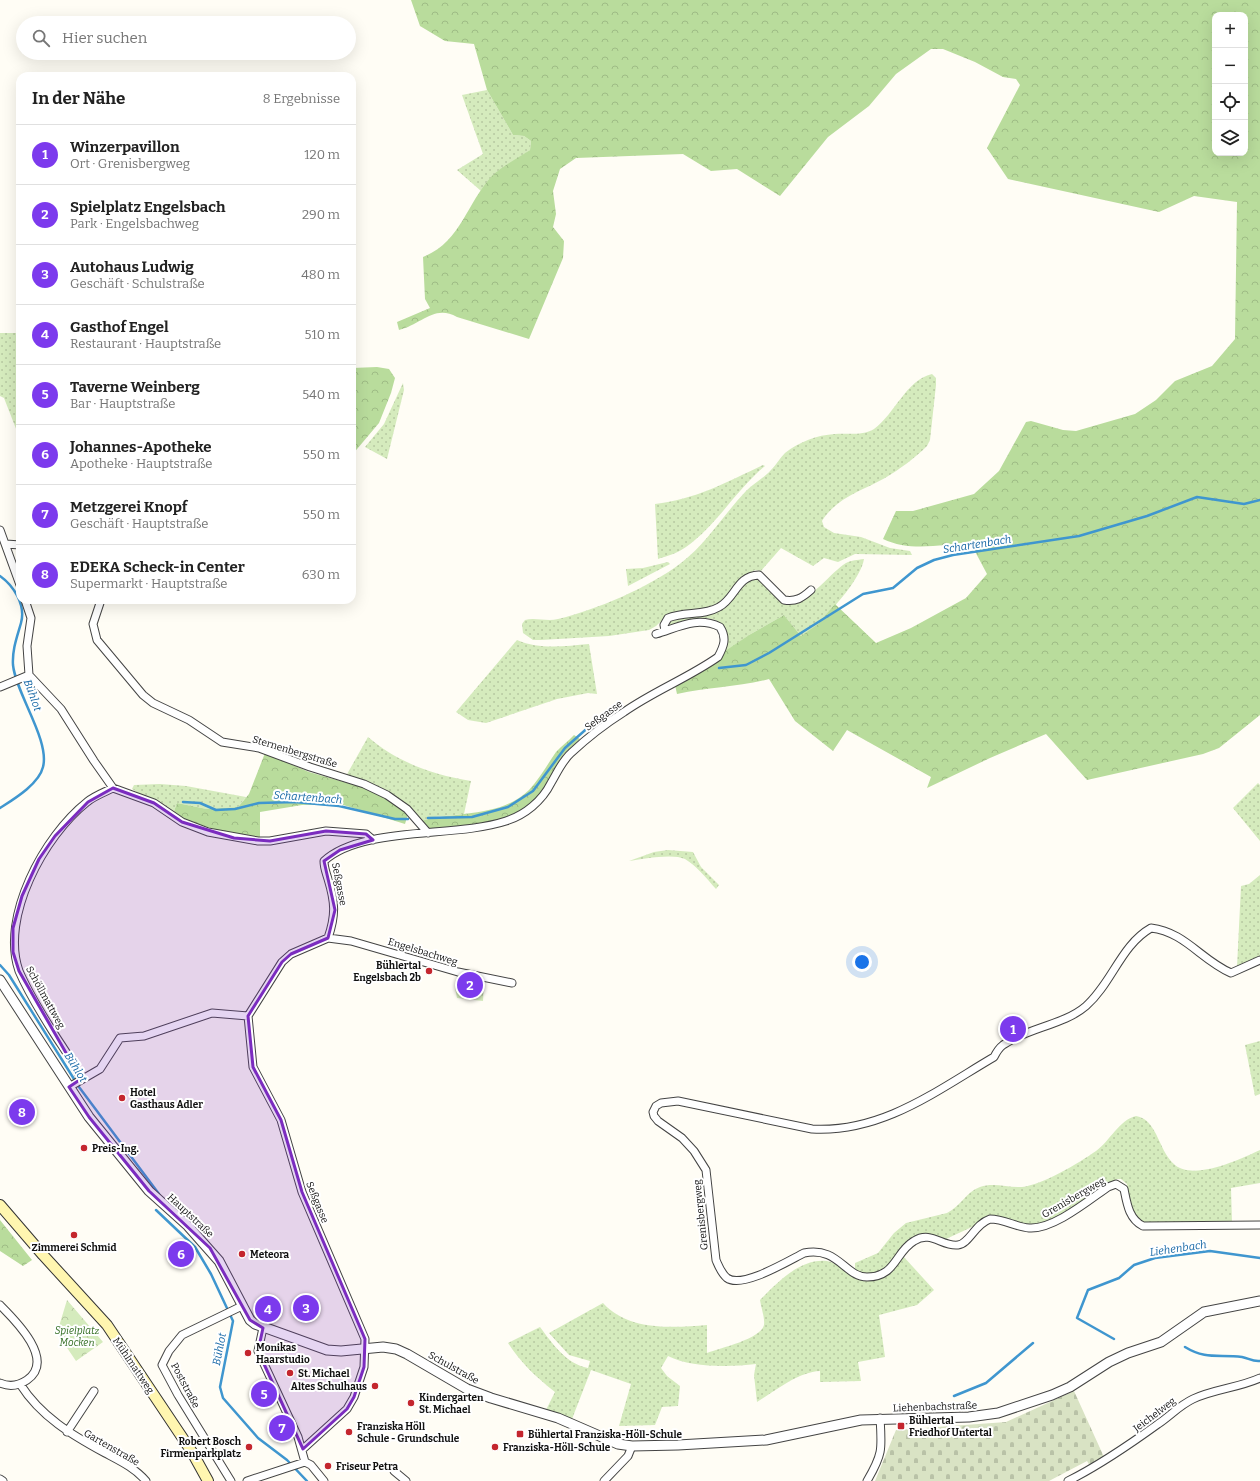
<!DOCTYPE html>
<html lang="de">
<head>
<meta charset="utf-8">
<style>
	:root { --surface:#fff; --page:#f6f6f6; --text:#222; --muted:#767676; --line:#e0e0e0; --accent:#7c3aed }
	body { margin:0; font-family:Bitter,serif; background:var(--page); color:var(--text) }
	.controls { position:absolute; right:12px; top:12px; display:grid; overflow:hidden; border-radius:8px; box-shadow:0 4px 16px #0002 }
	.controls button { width:36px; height:36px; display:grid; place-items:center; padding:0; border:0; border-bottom:1px solid var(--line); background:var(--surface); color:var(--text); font:20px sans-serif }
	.you { position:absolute; left:862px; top:962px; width:14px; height:14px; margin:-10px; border:3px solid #fff; border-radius:50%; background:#1a73e8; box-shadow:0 0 0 6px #1a73e833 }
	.badge { display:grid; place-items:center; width:26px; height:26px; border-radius:50%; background:var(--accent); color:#fff; font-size:13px; font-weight:700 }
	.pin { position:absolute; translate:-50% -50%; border:2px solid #fff; box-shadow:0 1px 4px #0006 }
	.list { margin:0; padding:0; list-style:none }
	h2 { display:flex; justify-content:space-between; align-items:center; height:52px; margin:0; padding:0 16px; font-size:17px }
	h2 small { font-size:13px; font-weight:400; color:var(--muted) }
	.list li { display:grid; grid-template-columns:26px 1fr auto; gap:12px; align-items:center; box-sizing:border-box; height:60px; padding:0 16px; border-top:1px solid var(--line) }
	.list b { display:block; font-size:15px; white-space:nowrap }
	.list p { margin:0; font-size:13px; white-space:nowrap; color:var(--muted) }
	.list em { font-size:13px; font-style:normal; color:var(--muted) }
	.icon { flex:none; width:22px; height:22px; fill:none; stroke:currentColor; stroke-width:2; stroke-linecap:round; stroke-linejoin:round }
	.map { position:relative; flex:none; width:1260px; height:1481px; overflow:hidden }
	.search { position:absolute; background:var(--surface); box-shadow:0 4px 16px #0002; left:16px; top:16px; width:340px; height:44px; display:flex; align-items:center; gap:10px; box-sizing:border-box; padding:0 14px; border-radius:22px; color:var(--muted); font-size:15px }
	.panel { position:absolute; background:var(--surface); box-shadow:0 4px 16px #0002; left:16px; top:72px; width:340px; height:532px; border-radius:12px }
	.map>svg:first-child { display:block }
	.grass { fill:url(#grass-dots) }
	.forest { fill:url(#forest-crowns); fill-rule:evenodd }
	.cemetery { fill:url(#cemetery-stones) }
	.park { fill:url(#park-crowns) }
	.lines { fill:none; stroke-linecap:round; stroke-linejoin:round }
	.stream { stroke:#3f96cf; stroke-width:2.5 }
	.minor-casing { stroke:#444; stroke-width:9 }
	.tertiary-casing { stroke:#444; stroke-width:11 }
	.secondary-casing { stroke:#333; stroke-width:12 }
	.minor { stroke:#fff; stroke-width:7 }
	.tertiary { stroke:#fff; stroke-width:9 }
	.secondary { stroke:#fff6b0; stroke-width:10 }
	.marked { fill:#7b2cbf; fill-opacity:0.2; stroke:#7b2cbf; stroke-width:3; stroke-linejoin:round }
	.poi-dot { fill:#c4262e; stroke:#fff; stroke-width:1.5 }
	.labels { text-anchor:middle; stroke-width:4; stroke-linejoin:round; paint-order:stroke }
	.street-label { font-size:10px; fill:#111; stroke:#fff }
	.poi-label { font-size:10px; font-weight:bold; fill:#111; stroke:#fff; text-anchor:start }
	.park-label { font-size:10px; font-style:italic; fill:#2f6b1f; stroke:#fff }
	.water-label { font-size:11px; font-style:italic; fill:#1768a6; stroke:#fff }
</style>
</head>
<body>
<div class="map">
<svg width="1260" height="1481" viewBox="0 0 1260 1481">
	<defs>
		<pattern id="grass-dots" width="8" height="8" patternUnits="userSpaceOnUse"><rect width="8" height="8" fill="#d5ebbd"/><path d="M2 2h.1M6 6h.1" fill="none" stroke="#b6c8a1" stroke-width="1.8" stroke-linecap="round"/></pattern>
		<pattern id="forest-crowns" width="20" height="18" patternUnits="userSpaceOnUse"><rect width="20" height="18" fill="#b9dc9c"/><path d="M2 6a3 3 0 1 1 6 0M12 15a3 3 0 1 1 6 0" fill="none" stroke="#9ebc85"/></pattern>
		<pattern id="cemetery-stones" width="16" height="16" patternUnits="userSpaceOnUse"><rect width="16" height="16" fill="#d9e3c4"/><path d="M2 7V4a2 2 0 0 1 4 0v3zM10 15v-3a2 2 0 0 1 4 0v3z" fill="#b9c2a7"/></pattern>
		<pattern id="park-crowns" width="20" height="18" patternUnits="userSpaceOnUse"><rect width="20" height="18" fill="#d5ebbd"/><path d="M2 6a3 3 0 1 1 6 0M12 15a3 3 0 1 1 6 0" fill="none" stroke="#b6c8a1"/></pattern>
	</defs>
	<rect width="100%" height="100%" fill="#fffdf5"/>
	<path class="grass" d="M487 90 513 135 524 136 531 141 530 150 493 176 481 191 457 170 483 154 462 95Z
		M0 333H20V439L4 398 0 396Z
		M932 374 936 378V385L930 440 927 446C915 458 900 469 885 478 862 491 837 497 822 521L824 527 834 533 861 537 890 548 910 551 912 555 855 554 838 562 824 558 813 566 781 548 761 571 755 570 742 577 719 604 707 609 670 613 656 626 649 630 609 636 541 640H533L523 633 522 624 525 620C535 617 547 622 558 619 596 610 650 587 681 563 707 543 724 514 746 491 754 483 764 478 771 470 776 465 780 458 785 453 799 442 817 435 835 434 847 433 863 436 874 429 895 414 906 380 932 374Z
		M403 383 404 390 387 459 365 447 384 424Z
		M763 465 765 466C736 490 716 526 686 547 678 553 667 556 658 559L655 504C694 500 727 482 763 465Z
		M864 559C861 578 833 609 819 623 814 628 807 632 801 636L784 615 749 635 723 654C727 646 730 640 726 631 718 609 686 621 670 625V622L672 619 710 613 746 581 757 577C761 579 765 581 767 584 772 590 774 597 780 601 802 614 830 572 846 563 852 560 857 560 864 559Z
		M668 562 670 564 628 586 626 569 643 568Z
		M517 640C540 650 565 646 589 644L597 694 588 693 557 699 486 723 468 720 456 712Z
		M368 737C397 762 433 775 471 781L464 814 435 817 421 821C396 797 380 785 346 776Z
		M1258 783 1260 785V841L1233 808Z
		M160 784 186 786 246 797 238 807 207 809 177 803 173 814 132 789 134 785Z
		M668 850 693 852 701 867 719 885 716 889C707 879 697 866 685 859 673 853 642 859 629 861L654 852Z
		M1260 875V957L1237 967 1241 886 1249 884Z
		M1260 1041V1094L1255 1096 1245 1045Z
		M1136 1116C1147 1118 1151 1125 1156 1134 1161 1144 1166 1158 1175 1165 1194 1181 1241 1159 1260 1150V1183L1231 1188 1232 1223 1144 1222C1127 1214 1130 1202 1127 1184L1121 1179H1117C1093 1192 1055 1228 1027 1225 1014 1223 1002 1216 988 1215L974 1226 946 1239 934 1235 920 1236C905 1250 879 1286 855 1270V1263L878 1253 894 1233 906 1223 947 1213C960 1207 966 1192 980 1187 994 1182 1008 1188 1022 1187 1042 1185 1079 1163 1096 1151 1110 1141 1119 1120 1136 1116Z
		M903 1256 934 1290 917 1305 879 1315 885 1357 858 1362 861 1381 820 1382V1371C798 1372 775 1391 757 1402L754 1375 756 1364C730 1367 691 1368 668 1356L661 1368 667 1376 680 1386 678 1406 662 1407 655 1425 619 1426 631 1384 591 1370 572 1419 546 1410 555 1392C536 1377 521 1363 508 1343L540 1327C552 1343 566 1364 588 1368L590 1361 569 1355 549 1333 603 1303C628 1331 672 1328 707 1325V1353C720 1348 761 1339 764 1325 765 1318 761 1307 760 1300 777 1283 800 1258 827 1261 837 1263 845 1271 853 1276 875 1289 892 1273 903 1256Z"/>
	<path class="forest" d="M411 0H1260V715L1219 748 1203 754 1087 780 1046 734 990 758 927 788 931 777 847 730 833 751 795 721 769 679C739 687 708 687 677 694L675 685 749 635 784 615 801 636 818 624 835 604 876 643 911 628 966 598 987 574 970 542C941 545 910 552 883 539L896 511H913L974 494 999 471 1026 422 1031 421 1063 430 1076 431 1135 414 1156 400 1175 381 1212 366 1235 339 1237 202 1194 196 1159 212 1008 179 987 148 1020 85 1016 79 1003 77 975 62 943 49H931L896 74 869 106 828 137 780 196 737 169 711 171 683 154 576 158 560 169 553 191 556 214 553 227 564 241 563 258 529 339 457 317C434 304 421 325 399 330L397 322 430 308 425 299 423 257C461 242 466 204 492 176 502 166 518 158 530 150L531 141 524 136 513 135 487 90 474 44 445 41 420 26ZM1215 15H1245V153H1215Z
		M377 367 389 369 395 378 391 393 379 423 352 455V368Z
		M574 735 580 739C575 744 569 749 564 754 554 767 549 783 538 796 514 823 464 829 429 829L421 821C456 811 500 818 529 790 540 778 547 765 556 752 561 746 569 741 574 735Z
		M265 753 309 772 365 788 389 799 408 814 405 824 340 804 302 805 260 812V839C230 834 201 827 173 814L177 803 207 809 238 807 249 794Z
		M0 1220 32 1260 23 1266 0 1251Z"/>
	<path class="cemetery" d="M1074 1391 1104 1457 1090 1466 1087 1461 1049 1481H875L896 1430 1006 1422Z"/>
	<path class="park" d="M462 976 484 981 483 1001 457 998 455 988 459 977Z
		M67 1300 103 1342 76 1361 57 1333Z"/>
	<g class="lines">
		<path class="stream" d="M0 576C14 586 26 605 21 623 17 637 12 650 13 665 16 694 50 740 43 767 39 784 14 799 0 808
			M719 668 746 665 769 653 863 594 893 588 917 568 934 560 953 555 1079 536 1147 516 1197 497 1244 504 1260 500
			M183 802 200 803 216 810 235 809 259 803 295 802 339 806 395 819H408
			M428 818 472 817 508 807 533 791 565 748 592 724
			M0 965 9 975 79 1087 159 1194
			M156 1210 195 1247 211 1274 233 1321 220 1387 223 1398 258 1438 287 1460 307 1481
			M1114 1339 1077 1318 1088 1290 1119 1278 1134 1265 1155 1258 1210 1251 1260 1258
			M1185 1347C1206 1360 1219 1354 1242 1357 1248 1358 1253 1362 1260 1361
			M954 1396 986 1383 1033 1343"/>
		<g class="minor-casing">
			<path id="minor" d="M0 530 20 585
				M6 544 20 545
				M25 600 31 618 27 646 29 675
				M101 600 93 624 97 640 143 695 153 703 189 720 222 742 259 748 310 767 364 784 387 795 407 809 428 833
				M665 631 664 625 668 618C684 611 704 616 719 607 736 598 736 576 759 575L784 600C796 602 802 598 811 590
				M29 675 61 709 94 761 113 788 154 803 182 822 208 832 258 841H270L326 831 366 834 373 840
				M0 687 29 675
				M328 938 351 941 458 972 512 983
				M1260 960 1231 973C1201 960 1185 932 1151 928 1121 945 1112 983 1086 1006 1064 1025 1027 1028 1003 1045 999 1048 996 1053 994 1057 936 1091 882 1133 812 1129L678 1101 661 1103 656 1106 653 1112 654 1116 658 1121 682 1138 694 1151 706 1170 716 1260C719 1267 721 1273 727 1278 742 1289 788 1261 804 1253 838 1246 845 1277 867 1277 896 1277 895 1252 914 1241 931 1230 942 1247 958 1245 969 1244 975 1224 990 1219 1004 1219 1016 1227 1029 1228 1053 1230 1089 1200 1108 1187L1116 1184 1124 1189C1127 1204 1129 1219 1143 1226L1260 1225
				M81 1079C74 1062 63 1048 53 1032 41 1013 28 992 19 971 0 917 44 836 87 802 94 796 105 792 113 788
				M69 1087 100 1069 120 1038 144 1036 212 1013 248 1016
				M0 1305C15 1320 56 1360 27 1380 18 1386 9 1387 0 1383
				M263 1328 258 1351 298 1437 305 1462
				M20 1384C41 1417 72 1435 105 1453 120 1461 135 1468 146 1481
				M67 1432 94 1391
				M303 1449 347 1409 354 1397 364 1367 365 1339 302 1192 281 1120 253 1067 248 1016 282 962 291 954 328 938C336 915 335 902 328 879 326 872 324 868 324 861 362 826 455 838 506 821 525 815 542 801 551 783 557 773 562 761 571 753 587 738 605 724 624 712 654 691 688 678 718 657 724 646 727 638 720 627 697 616 679 627 656 634
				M305 1462 311 1465 324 1481
				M394 1471 406 1481
				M0 1479 3 1481
				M231 1481 178 1395 162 1365 169 1351 182 1335 242 1306
				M247 1481 305 1462
				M604 1481 628 1456 632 1446
				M867 1481C883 1454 882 1449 880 1418
				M1068 1481C1100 1465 1129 1445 1158 1424 1170 1416 1180 1405 1193 1399 1214 1389 1238 1388 1260 1378"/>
		</g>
		<g class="tertiary-casing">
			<path id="tertiary" d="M0 980 89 1117 149 1191 188 1226 219 1261 250 1320 255 1324 327 1350 341 1351 383 1347 396 1349 407 1354 467 1389 491 1398 558 1418 618 1444 632 1446 678 1445 766 1440 861 1420 969 1417 998 1413 1052 1395 1070 1387 1109 1362 1128 1353 1161 1342 1204 1312 1260 1301"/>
		</g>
		<g class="secondary-casing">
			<path id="secondary" d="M0 1205 43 1255 107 1325 192 1452 208 1481"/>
		</g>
		<use href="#minor" class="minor"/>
		<use href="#tertiary" class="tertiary"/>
		<use href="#secondary" class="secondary"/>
	</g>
	<path class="marked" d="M113 788 154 803 182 822 234 838 270 841 326 831 366 834 373 840 340 850 324 861 335 910 328 938 291 954 282 962 248 1016 253 1067 281 1120 302 1192 365 1339 364 1367 354 1397 347 1409 303 1449 258 1351 263 1328 250 1320 210 1248 149 1191 89 1117 69 1087 81 1079 19 971 13 952V928L22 896 39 859 55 836 88 802Z"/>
	<g class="poi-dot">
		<circle cx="429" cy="971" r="4"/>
		<circle cx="122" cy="1098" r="4"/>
		<circle cx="84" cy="1148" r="4"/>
		<circle cx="74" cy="1235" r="4"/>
		<circle cx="242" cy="1254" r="4"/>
		<circle cx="248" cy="1353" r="4"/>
		<circle cx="290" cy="1373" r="4"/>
		<circle cx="375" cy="1386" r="4"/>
		<circle cx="411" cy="1403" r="4"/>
		<rect x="897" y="1422" width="8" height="8" rx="2"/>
		<circle cx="349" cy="1432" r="4"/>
		<rect x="516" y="1430" width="8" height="8" rx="2"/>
		<circle cx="249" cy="1447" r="4"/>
		<circle cx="495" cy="1447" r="4"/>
		<circle cx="328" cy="1466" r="4"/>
	</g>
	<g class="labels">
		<g class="street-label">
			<text transform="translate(603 715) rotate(-36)" y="4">Seßgasse</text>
			<text transform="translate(295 751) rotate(17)" y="4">Sternenbergstraße</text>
			<text transform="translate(340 884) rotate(79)" y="4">Seßgasse</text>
			<text transform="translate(423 951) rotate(17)" y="4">Engelsbachweg</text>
			<text transform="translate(46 997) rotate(61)" y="4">Schöllmattweg</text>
			<text transform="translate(1073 1197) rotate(-30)" y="4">Grenisbergweg</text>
			<text transform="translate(318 1202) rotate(68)" y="4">Seßgasse</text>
			<text transform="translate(191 1215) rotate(43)" y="4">Hauptstraße</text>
			<text transform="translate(700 1215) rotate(-96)" y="4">Grenisbergweg</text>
			<text transform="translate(134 1365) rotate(56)" y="4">Mühlmattweg</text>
			<text transform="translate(454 1367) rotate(29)" y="4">Schulstraße</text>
			<text transform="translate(186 1385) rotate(62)" y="4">Poststraße</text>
			<text transform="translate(935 1406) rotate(-2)" y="4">Liehenbachstraße</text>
			<text transform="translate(1154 1414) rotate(-37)" y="4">Jeichelweg</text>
			<text transform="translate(112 1447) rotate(30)" y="4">Gartenstraße</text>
		</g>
		<g class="poi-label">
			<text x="421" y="969" text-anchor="end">Bühlertal<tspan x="421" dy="12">Engelsbach 2b</tspan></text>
			<text x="130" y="1096">Hotel<tspan x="130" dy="12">Gasthaus Adler</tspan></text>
			<text x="92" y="1152">Preis-Ing.</text>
			<text x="74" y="1251" text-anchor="middle">Zimmerei Schmid</text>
			<text x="250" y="1258">Meteora</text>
			<text x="256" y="1351">Monikas<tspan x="256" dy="12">Haarstudio</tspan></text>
			<text x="298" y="1377">St. Michael</text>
			<text x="367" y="1390" text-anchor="end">Altes Schulhaus</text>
			<text x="419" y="1401">Kindergarten<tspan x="419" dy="12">St. Michael</tspan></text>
			<text x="909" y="1424">Bühlertal<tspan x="909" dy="12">Friedhof Untertal</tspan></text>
			<text x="357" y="1430">Franziska Höll<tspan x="357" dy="12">Schule - Grundschule</tspan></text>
			<text x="528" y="1438">Bühlertal Franziska-Höll-Schule</text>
			<text x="241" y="1445" text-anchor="end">Robert Bosch<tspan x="241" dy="12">Firmenparkplatz</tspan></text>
			<text x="503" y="1451">Franziska-Höll-Schule</text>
			<text x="336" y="1470">Friseur Petra</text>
		</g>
		<g class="park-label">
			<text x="77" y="1334">Spielplatz<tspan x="77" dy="12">Mocken</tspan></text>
		</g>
		<g class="water-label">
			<text transform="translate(977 544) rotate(-9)" y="4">Schartenbach</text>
			<text transform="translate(33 695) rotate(70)" y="4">Bühlot</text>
			<text transform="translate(308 797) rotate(4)" y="4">Schartenbach</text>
			<text transform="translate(76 1067) rotate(58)" y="4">Bühlot</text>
			<text transform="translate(1178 1248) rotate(-8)" y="4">Liehenbach</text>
			<text transform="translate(219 1349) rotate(-79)" y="4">Bühlot</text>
		</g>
	</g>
</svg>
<div class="controls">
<button>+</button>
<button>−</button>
<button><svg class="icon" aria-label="locate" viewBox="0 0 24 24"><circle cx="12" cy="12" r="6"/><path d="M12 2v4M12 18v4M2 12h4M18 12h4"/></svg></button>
<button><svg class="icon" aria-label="layers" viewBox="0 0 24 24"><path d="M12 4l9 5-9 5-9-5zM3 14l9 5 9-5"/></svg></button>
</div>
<div class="you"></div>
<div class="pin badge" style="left:1013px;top:1029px">1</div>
<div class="pin badge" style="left:470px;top:985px">2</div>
<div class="pin badge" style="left:306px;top:1308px">3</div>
<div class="pin badge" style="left:268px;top:1309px">4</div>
<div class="pin badge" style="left:264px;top:1394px">5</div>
<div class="pin badge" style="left:181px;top:1254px">6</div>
<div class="pin badge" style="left:282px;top:1428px">7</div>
<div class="pin badge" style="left:22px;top:1112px">8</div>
<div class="search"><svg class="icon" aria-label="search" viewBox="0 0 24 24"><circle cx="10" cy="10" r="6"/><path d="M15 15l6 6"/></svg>Hier suchen</div>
<section class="panel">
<h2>In der Nähe<small>8 Ergebnisse</small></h2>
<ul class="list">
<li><span class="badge">1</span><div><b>Winzerpavillon</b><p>Ort · Grenisbergweg</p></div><em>120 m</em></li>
<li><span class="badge">2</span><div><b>Spielplatz Engelsbach</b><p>Park · Engelsbachweg</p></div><em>290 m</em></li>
<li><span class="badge">3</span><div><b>Autohaus Ludwig</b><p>Geschäft · Schulstraße</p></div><em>480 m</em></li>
<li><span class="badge">4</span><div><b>Gasthof Engel</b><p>Restaurant · Hauptstraße</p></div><em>510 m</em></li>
<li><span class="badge">5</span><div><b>Taverne Weinberg</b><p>Bar · Hauptstraße</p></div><em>540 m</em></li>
<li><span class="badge">6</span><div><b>Johannes-Apotheke</b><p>Apotheke · Hauptstraße</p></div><em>550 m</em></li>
<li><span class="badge">7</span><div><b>Metzgerei Knopf</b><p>Geschäft · Hauptstraße</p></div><em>550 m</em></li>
<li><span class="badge">8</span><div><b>EDEKA Scheck-in Center</b><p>Supermarkt · Hauptstraße</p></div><em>630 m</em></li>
</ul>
</section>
</div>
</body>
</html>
